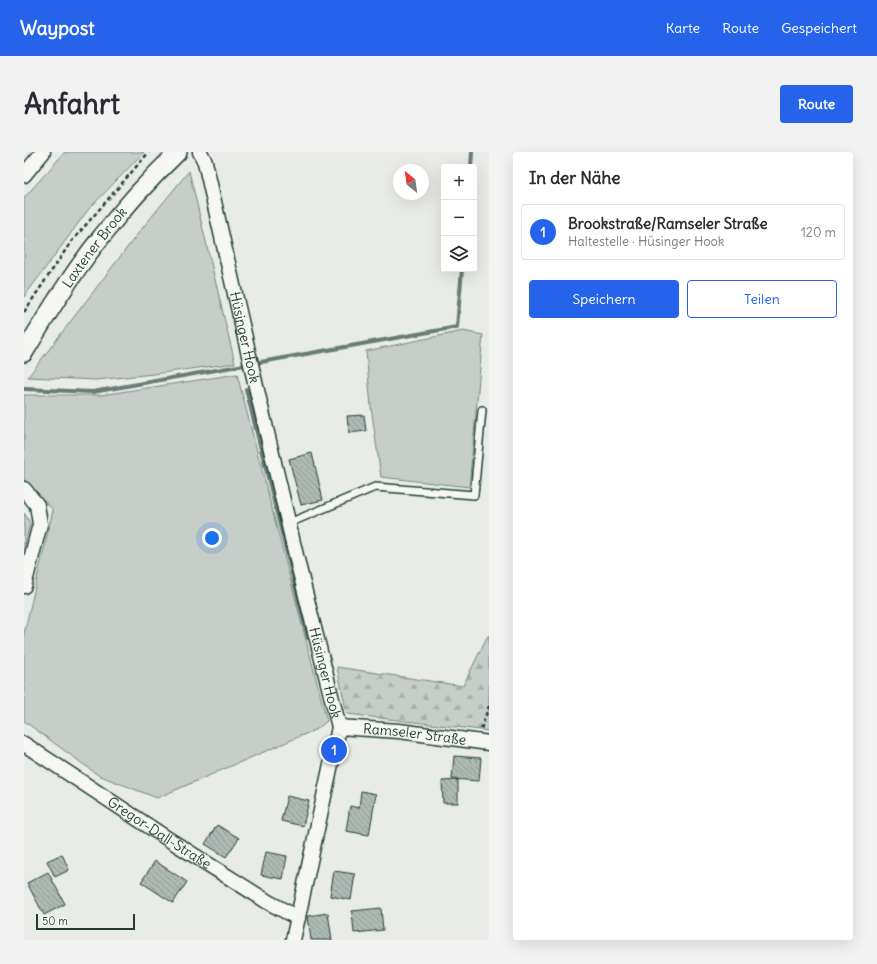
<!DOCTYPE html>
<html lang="de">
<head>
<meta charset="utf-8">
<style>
	:root { --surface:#fff; --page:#f2f2f3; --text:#2b2b33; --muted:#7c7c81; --line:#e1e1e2; --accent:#2563eb }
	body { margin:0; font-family:Delius,sans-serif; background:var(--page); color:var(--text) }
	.controls { position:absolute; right:12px; top:12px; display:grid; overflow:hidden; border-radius:4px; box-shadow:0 4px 16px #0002 }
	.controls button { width:36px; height:36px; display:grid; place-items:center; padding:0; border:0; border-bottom:1px solid var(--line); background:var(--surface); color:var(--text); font:20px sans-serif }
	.compass { position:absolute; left:369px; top:12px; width:36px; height:36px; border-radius:50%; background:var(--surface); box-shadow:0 4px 16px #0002; rotate:331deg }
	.scale { position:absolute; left:12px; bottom:10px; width:99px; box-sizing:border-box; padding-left:4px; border:2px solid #1f3d34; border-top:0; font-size:11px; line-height:14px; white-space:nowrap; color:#1f3d34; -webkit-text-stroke:3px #f6f6f2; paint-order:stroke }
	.you { position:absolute; left:188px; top:386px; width:14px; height:14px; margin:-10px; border:3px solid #fff; border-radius:50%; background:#1a73e8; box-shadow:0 0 0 6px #1a73e833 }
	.badge { display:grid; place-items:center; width:26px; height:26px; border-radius:50%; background:var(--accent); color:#fff; font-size:13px; font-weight:700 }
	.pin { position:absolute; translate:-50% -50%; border:2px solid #fff; box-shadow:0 1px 4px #0006 }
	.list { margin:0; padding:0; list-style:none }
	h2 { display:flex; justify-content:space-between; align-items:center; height:52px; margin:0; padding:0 16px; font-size:17px }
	h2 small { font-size:13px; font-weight:400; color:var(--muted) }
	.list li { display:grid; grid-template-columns:26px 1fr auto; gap:12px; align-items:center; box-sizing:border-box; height:56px; margin:0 8px 8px; padding:0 8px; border:1px solid var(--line); border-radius:4px }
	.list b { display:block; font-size:15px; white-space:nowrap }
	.list p { margin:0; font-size:13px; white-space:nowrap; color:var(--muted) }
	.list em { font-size:13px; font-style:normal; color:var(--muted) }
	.actions { display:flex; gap:8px; padding:12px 16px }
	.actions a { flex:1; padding:9px 0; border:1px solid var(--accent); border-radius:4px; text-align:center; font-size:14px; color:var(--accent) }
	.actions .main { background:var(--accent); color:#fff }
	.icon { flex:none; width:22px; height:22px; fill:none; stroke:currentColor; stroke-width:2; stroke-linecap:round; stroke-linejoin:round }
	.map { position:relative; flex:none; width:465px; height:788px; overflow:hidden; border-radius:4px }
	header { display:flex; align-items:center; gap:24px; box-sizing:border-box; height:56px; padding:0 20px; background:var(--accent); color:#fff }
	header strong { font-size:19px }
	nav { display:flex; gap:22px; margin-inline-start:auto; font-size:14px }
	.intro { display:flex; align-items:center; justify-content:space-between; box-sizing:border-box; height:96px; padding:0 24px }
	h1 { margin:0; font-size:28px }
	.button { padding:10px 18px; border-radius:4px; background:var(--accent); color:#fff; font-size:14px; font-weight:700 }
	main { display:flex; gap:24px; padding:0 24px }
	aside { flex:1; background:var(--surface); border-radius:4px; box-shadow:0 4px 16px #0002 }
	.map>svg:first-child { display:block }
	.grass { fill:#c7cec9; stroke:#73867e }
	.forest { fill:url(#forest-firs); stroke:#73867e }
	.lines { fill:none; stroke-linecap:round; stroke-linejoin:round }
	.stream { stroke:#687c75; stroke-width:4 }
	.building { fill:url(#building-back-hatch); stroke:#1f3d34 }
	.service-casing { stroke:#1f3d34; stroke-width:10 }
	.minor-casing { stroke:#1f3d34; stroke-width:17 }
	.tertiary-casing { stroke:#1f3d34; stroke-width:20 }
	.path { stroke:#1f3d34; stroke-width:2.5; stroke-dasharray:4 3; stroke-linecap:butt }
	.service { stroke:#f6f6f2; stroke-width:7 }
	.minor { stroke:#f6f6f2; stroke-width:14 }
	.tertiary { stroke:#f6f6f2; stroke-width:17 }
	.labels { text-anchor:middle; stroke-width:3; stroke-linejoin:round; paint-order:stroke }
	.street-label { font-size:14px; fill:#1f3d34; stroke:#f6f6f2 }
</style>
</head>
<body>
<header>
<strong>Waypost</strong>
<nav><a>Karte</a><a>Route</a><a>Gespeichert</a></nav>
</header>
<div class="intro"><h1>Anfahrt</h1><a class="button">Route</a></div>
<main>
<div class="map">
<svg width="465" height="788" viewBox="0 0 465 788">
	<defs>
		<pattern id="forest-firs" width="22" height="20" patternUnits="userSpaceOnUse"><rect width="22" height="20" fill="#c7cec9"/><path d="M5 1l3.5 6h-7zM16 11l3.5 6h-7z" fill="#aab2ad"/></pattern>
		<pattern id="building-back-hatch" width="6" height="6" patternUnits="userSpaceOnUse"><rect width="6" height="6" fill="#b0bab5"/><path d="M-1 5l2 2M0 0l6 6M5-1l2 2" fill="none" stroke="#8f9894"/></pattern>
	</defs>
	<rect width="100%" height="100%" fill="#e9ebe7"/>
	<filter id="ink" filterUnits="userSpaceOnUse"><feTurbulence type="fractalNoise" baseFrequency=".025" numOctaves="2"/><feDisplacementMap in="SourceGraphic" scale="8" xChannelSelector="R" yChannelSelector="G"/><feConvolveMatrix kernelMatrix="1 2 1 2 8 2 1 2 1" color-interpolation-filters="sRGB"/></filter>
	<g filter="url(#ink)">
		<path class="grass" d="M41 0H120L64 58 0 145V46Z
			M165 19 211 211 130 222 72 228 4 225 112 84Z
			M439 179 459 183 445 335 357 325 347 255 342 199Z
			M213 222 303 569 293 577 133 646 74 623 0 569V482L29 358 0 327V243H77Z
			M0 361 6 371 0 397Z"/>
		<path class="forest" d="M465 483V579L323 562 313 515 439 534 463 485Z"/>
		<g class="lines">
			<path class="stream" d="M447 15 448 0
				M0 237 69 240 433 175 438 117
				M222 237 284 486"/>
		</g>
		<path class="building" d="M340 263 342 279 325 281 323 264Z
			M288 301 299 348 277 353 265 307Z
			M430 604 457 606 455 629 428 627Z
			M434 628V651H419L418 629Z
			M337 639 352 642 345 683 322 679 326 654 335 656Z
			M263 644 285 649 279 674 257 669Z
			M193 673 215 686 202 705 181 692Z
			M242 700 263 704 259 727 237 723Z
			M38 702 45 718 31 725 23 709Z
			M131 709 163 730 149 751 117 730Z
			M310 719 331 722 327 748 306 744Z
			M24 720 41 752 20 763 3 731Z
			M357 756 359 778 330 781 328 759Z
			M304 761 308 788H287L284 764Z"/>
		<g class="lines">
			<g class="service-casing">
				<path id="service" d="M265 371 351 335 450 343 458 258"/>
			</g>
			<g class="minor-casing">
				<g id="minor">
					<path id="s1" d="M176 0 181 10 231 230 275 416 315 575 269 788"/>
					<path d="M0 23 19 0"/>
					<path d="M0 337 13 353 16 372 0 434"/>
					<path id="s2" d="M315 575 375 579 465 591"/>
					<path id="s3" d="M0 592 141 685 244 750 274 766"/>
				</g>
			</g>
			<g class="tertiary-casing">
				<g id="tertiary">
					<path id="s4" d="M0 201C24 161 49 120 78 84 101 54 127 26 154 0"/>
				</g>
			</g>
			<path class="path" d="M0 160 47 90 125 0
				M457 577 465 554"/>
			<use href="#service" class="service"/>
			<use href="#minor" class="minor"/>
			<use href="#tertiary" class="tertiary"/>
		</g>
	</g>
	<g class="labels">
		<g class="street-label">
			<text dy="5" stroke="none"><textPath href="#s4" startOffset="127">Laxtener Brook</textPath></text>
			<text dy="5" stroke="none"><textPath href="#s1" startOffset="191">Hüsinger Hook</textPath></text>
			<text dy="5" stroke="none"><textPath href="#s1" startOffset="536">Hüsinger Hook</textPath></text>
			<text dy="5" stroke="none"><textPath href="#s2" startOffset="76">Ramseler Straße</textPath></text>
			<text dy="5" stroke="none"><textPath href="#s3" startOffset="162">Gregor-Dall-Straße</textPath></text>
		</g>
	</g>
</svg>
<div class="controls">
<button>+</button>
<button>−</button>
<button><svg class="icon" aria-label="layers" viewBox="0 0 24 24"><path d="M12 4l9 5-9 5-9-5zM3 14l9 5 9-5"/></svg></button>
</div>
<svg class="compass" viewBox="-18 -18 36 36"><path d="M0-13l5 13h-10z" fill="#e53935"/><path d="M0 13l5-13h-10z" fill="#7c7c81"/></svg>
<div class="scale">50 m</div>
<div class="you"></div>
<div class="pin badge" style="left:310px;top:598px">1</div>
</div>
<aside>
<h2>In der Nähe<small></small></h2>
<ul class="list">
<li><span class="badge">1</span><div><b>Brookstraße/Ramseler Straße</b><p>Haltestelle · Hüsinger Hook</p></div><em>120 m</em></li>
</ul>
<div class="actions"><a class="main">Speichern</a><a>Teilen</a></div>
</aside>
</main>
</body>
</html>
